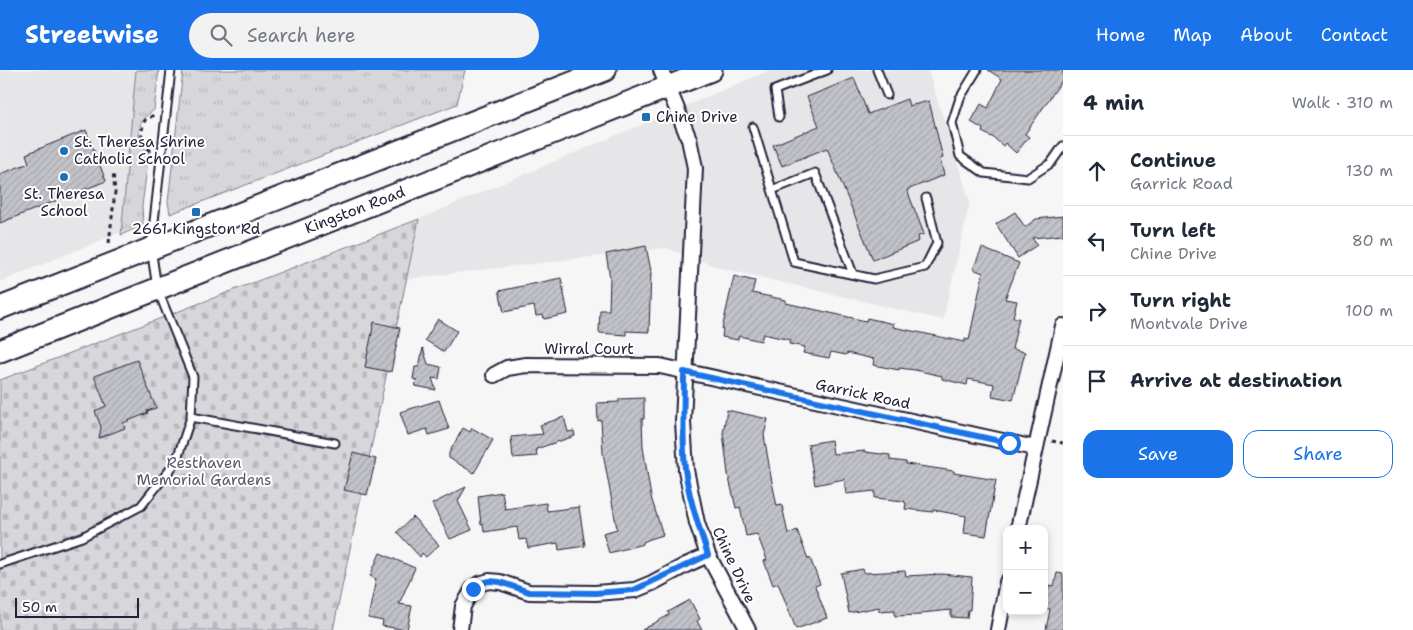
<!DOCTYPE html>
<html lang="en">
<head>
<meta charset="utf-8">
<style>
	:root { --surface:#fff; --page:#f2f2f3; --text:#1f2937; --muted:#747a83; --line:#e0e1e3; --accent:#1a73e8 }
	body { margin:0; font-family:"Shantell Sans",sans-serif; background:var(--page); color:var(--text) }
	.controls { position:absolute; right:15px; bottom:15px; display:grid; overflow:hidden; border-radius:10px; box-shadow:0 2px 8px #0003 }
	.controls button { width:45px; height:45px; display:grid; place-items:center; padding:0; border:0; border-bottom:1px solid var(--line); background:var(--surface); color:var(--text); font:25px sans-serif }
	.scale { position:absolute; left:15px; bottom:12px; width:124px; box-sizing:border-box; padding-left:5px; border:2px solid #22223b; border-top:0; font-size:14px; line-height:18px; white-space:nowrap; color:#22223b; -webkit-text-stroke:4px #fff; paint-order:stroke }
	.stop { position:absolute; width:15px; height:15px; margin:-11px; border:4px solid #1a73e8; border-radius:50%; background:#fff }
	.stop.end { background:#1a73e8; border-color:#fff; box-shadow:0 1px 5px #0008 }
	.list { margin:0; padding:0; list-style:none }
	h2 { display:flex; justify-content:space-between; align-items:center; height:65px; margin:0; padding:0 20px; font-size:21px }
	h2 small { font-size:16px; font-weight:400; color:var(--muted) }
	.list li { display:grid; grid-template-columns:32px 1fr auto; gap:15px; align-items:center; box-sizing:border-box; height:70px; padding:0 20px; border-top:1px solid var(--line) }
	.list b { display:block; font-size:19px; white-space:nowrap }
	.list p { margin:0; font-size:16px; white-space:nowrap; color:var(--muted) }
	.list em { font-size:16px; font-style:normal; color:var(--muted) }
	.actions { display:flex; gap:10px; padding:15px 20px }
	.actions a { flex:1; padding:11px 0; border:1px solid var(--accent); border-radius:15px; text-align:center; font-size:18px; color:var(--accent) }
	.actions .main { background:var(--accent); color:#fff }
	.icon { flex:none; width:28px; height:28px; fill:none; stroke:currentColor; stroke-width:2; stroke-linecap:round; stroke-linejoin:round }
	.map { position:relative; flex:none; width:1063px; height:560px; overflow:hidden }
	header { display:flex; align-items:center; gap:30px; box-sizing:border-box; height:70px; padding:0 25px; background:var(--accent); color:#fff }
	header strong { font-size:24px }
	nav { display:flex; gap:28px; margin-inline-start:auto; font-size:18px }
	.search { width:350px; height:45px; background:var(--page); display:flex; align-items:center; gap:12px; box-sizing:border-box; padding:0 18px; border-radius:28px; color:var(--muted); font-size:19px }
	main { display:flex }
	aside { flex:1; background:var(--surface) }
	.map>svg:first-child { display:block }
	.built { fill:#e6e6e9 }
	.grass { fill:url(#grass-tufts); stroke:#7c7c8b }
	.cemetery { fill:url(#cemetery-stones); stroke:#7c7c8b }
	.building { fill:url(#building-hatch); stroke:#22223b }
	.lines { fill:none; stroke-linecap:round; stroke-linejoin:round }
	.lane-casing { stroke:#22223b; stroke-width:11 }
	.street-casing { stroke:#22223b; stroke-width:18 }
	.primary-casing { stroke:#22223b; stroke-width:25 }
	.path { stroke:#22223b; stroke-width:3; stroke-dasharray:4 4; stroke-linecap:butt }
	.lane { stroke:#fff; stroke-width:7 }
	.street { stroke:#fff; stroke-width:14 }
	.primary { stroke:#fff; stroke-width:21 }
	.route { stroke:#1a73e8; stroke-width:6 }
	.poi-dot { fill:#1f6fb2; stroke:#fff; stroke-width:2 }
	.labels { text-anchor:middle; stroke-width:4; stroke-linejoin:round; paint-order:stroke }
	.poi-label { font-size:15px; fill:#22223b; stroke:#fff; text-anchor:start }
	.street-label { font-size:15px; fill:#22223b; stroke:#fff }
	.park-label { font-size:15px; fill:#58586b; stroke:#fff }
</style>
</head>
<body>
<header>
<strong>Streetwise</strong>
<div class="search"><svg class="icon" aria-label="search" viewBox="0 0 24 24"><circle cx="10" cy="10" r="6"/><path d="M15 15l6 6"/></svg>Search here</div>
<nav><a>Home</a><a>Map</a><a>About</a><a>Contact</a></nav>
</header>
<main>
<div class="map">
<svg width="1063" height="560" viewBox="0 0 1063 560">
	<defs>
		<pattern id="grass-tufts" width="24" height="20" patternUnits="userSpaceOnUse" patternTransform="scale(1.25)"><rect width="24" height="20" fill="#d7d7db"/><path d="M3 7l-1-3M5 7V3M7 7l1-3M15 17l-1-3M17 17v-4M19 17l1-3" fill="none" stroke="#b8b8bd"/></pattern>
		<pattern id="cemetery-stones" width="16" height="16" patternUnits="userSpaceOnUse" patternTransform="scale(1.25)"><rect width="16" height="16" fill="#d7d7db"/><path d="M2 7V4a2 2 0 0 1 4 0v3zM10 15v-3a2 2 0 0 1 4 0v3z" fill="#b8b8bd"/></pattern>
		<pattern id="building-hatch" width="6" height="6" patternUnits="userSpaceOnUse" patternTransform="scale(1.25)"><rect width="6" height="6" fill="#c2c2c9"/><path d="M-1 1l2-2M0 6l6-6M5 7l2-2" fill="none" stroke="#a6a6ae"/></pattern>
	</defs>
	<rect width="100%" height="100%" fill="#f6f6f7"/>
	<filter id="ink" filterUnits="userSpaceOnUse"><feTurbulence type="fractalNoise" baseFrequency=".02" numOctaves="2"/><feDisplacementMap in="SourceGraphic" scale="10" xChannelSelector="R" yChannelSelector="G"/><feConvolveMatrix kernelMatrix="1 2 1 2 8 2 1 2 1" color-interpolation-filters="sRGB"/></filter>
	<g filter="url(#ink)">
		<path class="built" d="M0 0H136L121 162 0 212Z
			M770 0H928L970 132 943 250 717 197 666 178 406 209 419 149Z"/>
		<path class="grass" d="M136 0H159L154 40C150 43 144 47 142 51 136 62 140 76 149 82L142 136 143 155 121 165Z
			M183 0H465L457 34 170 144 168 132Z"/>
		<path class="cemetery" d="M419 149 333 560H0V310Z"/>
		<path class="building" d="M988 0H1063V9L1025 64 1029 67 1016 83 1005 73 1003 76 994 68 982 62 983 59 971 52 981 34 988 38 1002 9Z
			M854 8 868 44 907 29 909 36 929 31 943 88 940 89 944 105 907 120 924 164 918 166 919 171 873 190 827 78 782 96 773 75 819 56 807 27Z
			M86 60 106 111 0 153V104L29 93 26 84Z
			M1015 142 1025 157 1036 149 1063 146V165L1032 168 1037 175 1018 188 996 154Z
			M646 176 651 201 649 262 626 261V265L599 263 600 240H609L610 208 606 184Z
			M982 178 1019 193 1005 229 1017 231 1013 247 1019 248 1012 279 1025 282 1013 330 992 326 994 314 968 309 967 315 942 309V306L915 300 899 298V300L873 295 874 289 847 283 846 285 831 282 829 288 803 283 805 277 789 274 790 270 763 264 761 271 739 266 738 270 722 267 723 260 722 259 734 206 755 211 752 223 786 230V233L866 251 867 248 894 254 893 257 965 272V269L969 270 983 203 973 199Z
			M561 208 568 244 544 249 543 245 536 246 534 236 504 242 499 221Z
			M438 249 457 261 444 282 425 270Z
			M374 252 400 258 391 302 365 297Z
			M423 278 428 294 441 297 439 309 432 308 436 320 415 316 417 310 413 309 415 297H419Z
			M137 290 156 338 147 341 148 343 123 353 125 358 99 368 101 357 95 341 106 336 94 306Z
			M644 328V349H642L643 377 651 427 663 465 650 469 643 472V474L609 483 603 463 617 459 603 383 601 350 598 351 597 333 619 332V329Z
			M439 330 449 359 429 365 427 359 408 365 400 342Z
			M727 340 768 349 764 365 771 407 777 436 782 435 788 464 797 460 808 489 810 488 820 514 815 516 827 548 796 559 778 513 773 515 764 491 767 490 757 464 746 466 740 437 736 438 728 404 723 363Z
			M564 347 568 362 574 361 575 366 536 379 537 386 513 388 511 367 543 364 540 355Z
			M463 358 470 362 472 358 493 370 474 403 449 388V383Z
			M831 370 833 384 865 381V382L890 385V390L906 392V394L954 401V403L996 410 986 466 964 463 966 446 933 440V442L905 439 906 433 904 432V431L875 428V421L846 424 844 409 815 415 808 374Z
			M353 383 376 389 367 425 344 420Z
			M466 417 458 431 472 460 450 469 432 434Z
			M502 422 505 439 546 433 547 441 579 437 585 476 559 480 558 473 528 478 526 469 519 470 517 457 484 462 483 454 481 455 478 426Z
			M413 447 439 475 426 487 422 483 420 487 397 462Z
			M380 483 415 498 399 534 412 536 407 560 382 556 383 551 368 548 376 509 370 506Z
			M863 499 864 503 905 501 906 506 942 504 972 507 970 540H968L967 548 951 547V540L921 543 922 545 895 546V540L879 541V537L849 543 841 503Z
			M1057 503 1063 504V560H1046L1050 539 1044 538 1049 515 1054 516Z
			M690 530 700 549 697 551 702 560H642L669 545 668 542Z"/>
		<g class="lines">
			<g class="lane-casing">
				<path id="lane" d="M877 0 887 25
					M977 0 960 28 952 53 960 86 984 103 1028 108 1051 93 1063 76
					M779 47 775 20 827 0
					M753 57 794 192 874 209 925 197 937 173 926 128
					M772 120 815 103 853 204
					M191 347 335 373
					M0 494 82 467 141 436 176 392 191 347 193 307 157 218 151 178 171 0"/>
			</g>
			<g class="street-casing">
				<path id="street" d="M661 0 689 69 695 98 683 352 686 400 697 453 708 485 748 560
					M494 305 507 298 526 295 660 296 1035 378
					M1018 459 1063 256
					M460 560 463 536 473 519 479 514 489 511 500 512 529 522 595 523 635 520 652 513 686 495 708 485
					M998 560 1007 512"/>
			</g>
			<g class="primary-casing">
				<path id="primary" d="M0 238 605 0
					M0 281 711 0"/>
			</g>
			<path class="path" d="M151 81C140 73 140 62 145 50L154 45
				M109 173 115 122 113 102
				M1052 371 1063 373"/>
			<use href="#lane" class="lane"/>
			<use href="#street" class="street"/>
			<use href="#primary" class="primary"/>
		</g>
	</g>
	<g class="lines" filter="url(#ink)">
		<path class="route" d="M473 519 479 514 489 511 500 512 529 522 595 523 634 520 708 485C699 457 689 429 685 399 682 367 684 334 684 302L1009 373"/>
	</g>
	<g class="poi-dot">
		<rect x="641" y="42" width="10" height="10" rx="2.5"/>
		<circle cx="64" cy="81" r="5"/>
		<circle cx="64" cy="107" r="5"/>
		<rect x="191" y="137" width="10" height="10" rx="2.5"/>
	</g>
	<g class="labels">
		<g class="poi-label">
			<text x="656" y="52">Chine Drive</text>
			<text x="74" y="77">St. Theresa Shrine<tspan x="74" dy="17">Catholic School</tspan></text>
			<text x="64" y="129" text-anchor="middle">St. Theresa<tspan x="64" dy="17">School</tspan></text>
			<text x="196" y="164" text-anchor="middle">2661 Kingston Rd</text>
		</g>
		<g class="street-label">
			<text transform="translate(355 140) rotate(-21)" y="5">Kingston Road</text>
			<text x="589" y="284">Wirral Court</text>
			<text transform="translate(863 324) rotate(12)" y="5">Garrick Road</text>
			<text transform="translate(734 495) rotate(65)" y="5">Chine Drive</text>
		</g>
		<g class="park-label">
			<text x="204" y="398">Resthaven<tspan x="204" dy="17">Memorial Gardens</tspan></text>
		</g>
	</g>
</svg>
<div class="controls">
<button>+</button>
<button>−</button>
</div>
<div class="scale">50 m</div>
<div class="stop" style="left:1009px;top:373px"></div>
<div class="stop end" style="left:473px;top:519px"></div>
</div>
<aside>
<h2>4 min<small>Walk · 310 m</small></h2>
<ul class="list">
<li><svg class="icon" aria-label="ahead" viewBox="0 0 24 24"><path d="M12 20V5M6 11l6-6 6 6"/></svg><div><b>Continue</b><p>Garrick Road</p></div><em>130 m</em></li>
<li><svg class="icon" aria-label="left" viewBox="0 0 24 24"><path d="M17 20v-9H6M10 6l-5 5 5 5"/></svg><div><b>Turn left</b><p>Chine Drive</p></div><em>80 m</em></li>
<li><svg class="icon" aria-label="right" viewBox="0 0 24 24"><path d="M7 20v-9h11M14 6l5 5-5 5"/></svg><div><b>Turn right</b><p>Montvale Drive</p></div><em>100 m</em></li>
<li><svg class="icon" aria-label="arrive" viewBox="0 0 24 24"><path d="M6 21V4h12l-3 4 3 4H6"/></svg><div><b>Arrive at destination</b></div></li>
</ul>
<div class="actions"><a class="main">Save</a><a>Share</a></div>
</aside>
</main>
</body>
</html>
